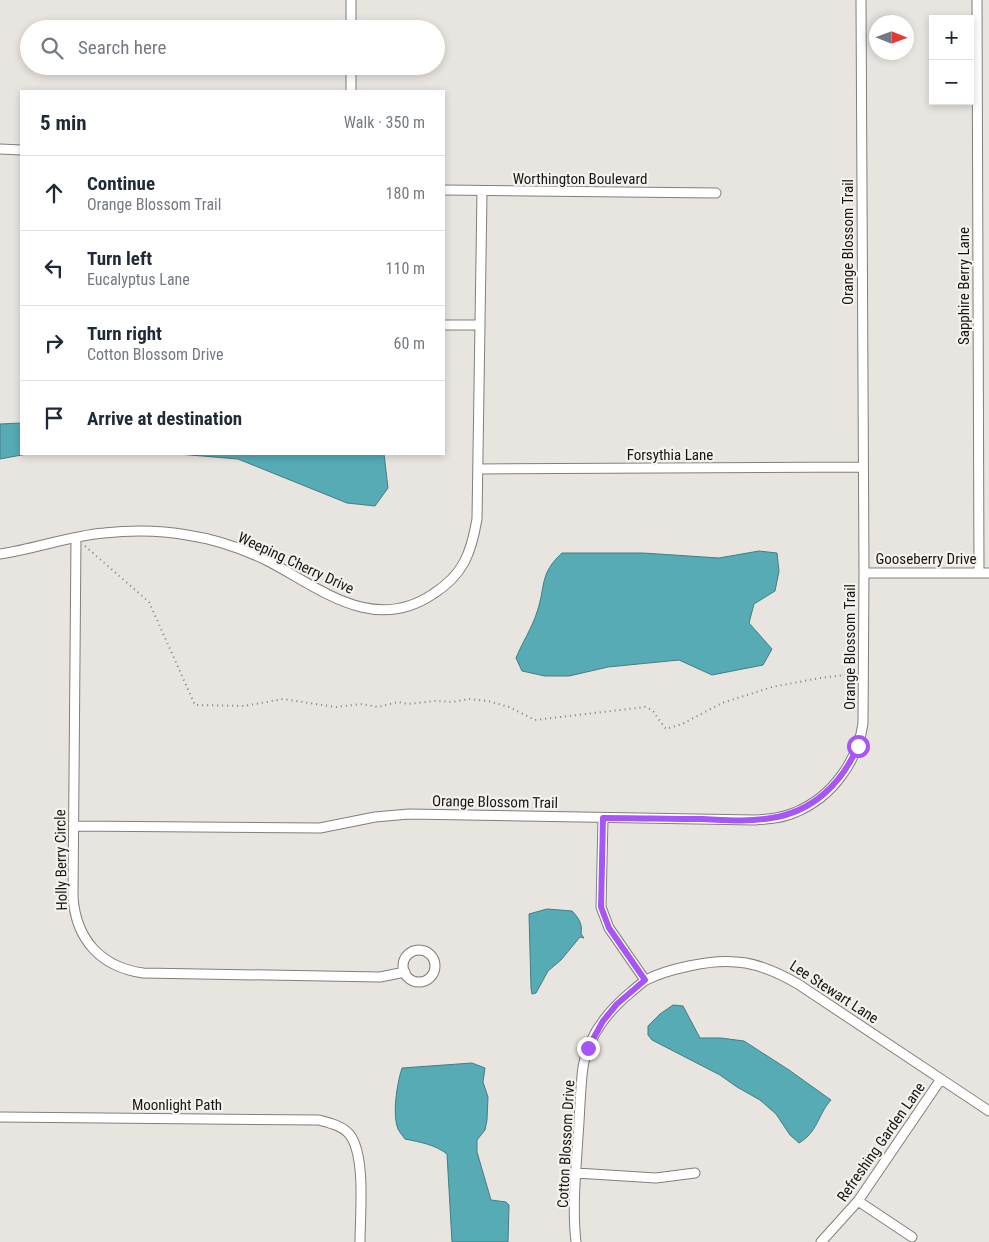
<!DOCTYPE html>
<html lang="en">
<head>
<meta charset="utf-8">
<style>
	:root { --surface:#fff; --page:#f6f6f7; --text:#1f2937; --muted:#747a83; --line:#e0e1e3 }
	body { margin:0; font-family:"Roboto Condensed",sans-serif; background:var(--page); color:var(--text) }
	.controls { position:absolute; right:15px; top:15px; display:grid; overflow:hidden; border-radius:0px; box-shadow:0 2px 8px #0003 }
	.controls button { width:45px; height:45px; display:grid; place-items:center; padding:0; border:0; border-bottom:1px solid var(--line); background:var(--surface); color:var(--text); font:25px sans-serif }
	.compass { position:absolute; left:869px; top:15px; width:45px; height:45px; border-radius:50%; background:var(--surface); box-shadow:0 2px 8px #0003; rotate:91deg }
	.stop { position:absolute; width:15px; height:15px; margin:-11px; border:4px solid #a855f7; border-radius:50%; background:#fff }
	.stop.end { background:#a855f7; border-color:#fff; box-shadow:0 1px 5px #0008 }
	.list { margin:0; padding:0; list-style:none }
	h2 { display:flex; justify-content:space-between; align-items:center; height:65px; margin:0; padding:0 20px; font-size:21px }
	h2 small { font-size:16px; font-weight:400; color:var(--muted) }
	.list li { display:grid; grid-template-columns:32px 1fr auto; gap:15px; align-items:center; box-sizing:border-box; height:75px; padding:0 20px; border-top:1px solid var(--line) }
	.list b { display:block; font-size:19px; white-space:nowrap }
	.list p { margin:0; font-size:16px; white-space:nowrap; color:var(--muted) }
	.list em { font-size:16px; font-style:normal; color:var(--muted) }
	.icon { flex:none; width:28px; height:28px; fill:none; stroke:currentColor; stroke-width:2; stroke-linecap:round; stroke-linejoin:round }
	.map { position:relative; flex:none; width:989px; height:1242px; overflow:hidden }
	.search { position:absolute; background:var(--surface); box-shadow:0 2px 8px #0003; left:20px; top:20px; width:425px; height:55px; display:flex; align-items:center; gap:12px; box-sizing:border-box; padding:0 18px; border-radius:28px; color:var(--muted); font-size:19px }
	.panel { position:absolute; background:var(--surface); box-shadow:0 2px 8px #0003; left:20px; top:90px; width:425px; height:365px; border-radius:0px }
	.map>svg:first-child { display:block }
	.water { fill:#56abb4; stroke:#437e84 }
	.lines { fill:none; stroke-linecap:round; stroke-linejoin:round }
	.minor-casing { stroke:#827f7b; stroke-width:11 }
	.path { stroke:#827f7d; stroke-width:2; stroke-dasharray:1 4; stroke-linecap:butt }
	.minor { stroke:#fff; stroke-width:9 }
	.route { stroke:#a855f7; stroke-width:6 }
	.labels { text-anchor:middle; stroke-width:4.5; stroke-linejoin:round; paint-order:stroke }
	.street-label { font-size:15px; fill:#181615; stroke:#f5f1ed }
</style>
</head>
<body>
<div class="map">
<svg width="989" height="1242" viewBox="0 0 989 1242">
	<rect width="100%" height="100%" fill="#e8e4e0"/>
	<path class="water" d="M21 423V454H27L0 459V424Z
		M178 454H384L388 488 375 506 347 503 238 459Z
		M759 551 777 553 779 571 775 591 754 604 749 623 772 649 763 665 712 675 679 660 608 667 569 676H545L522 671 516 658C522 643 532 628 537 612 546 586 539 574 562 553H643L719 558Z
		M547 909 572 911C578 917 583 924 581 934L584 938 580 937 561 960 548 971 536 993 532 994 531 988 529 914Z
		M673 1005 683 1006 700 1038H721L744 1041 789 1070 831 1100C818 1114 818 1132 799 1143L790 1135 776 1114 760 1100 737 1087 720 1075 652 1040 648 1035V1026L660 1014Z
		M472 1063 485 1068 483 1082 488 1097 487 1120 485 1130 477 1140V1152L491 1200 506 1202 509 1205 508 1242H452L447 1154C436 1145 420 1142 405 1139 403 1136 400 1133 398 1129 392 1115 397 1083 402 1068Z"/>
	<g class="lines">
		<g class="minor-casing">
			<path id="minor" d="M351 0V29
				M977 0 979 573
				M351 66V91
				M0 149 21 150
				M444 190 716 193
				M444 325H480
				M478 469 863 467
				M76 538 73 897C76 940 101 967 143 973L380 977 405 972
				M0 554C35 549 69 536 104 533 131 530 160 530 187 535 214 539 241 548 266 560 319 587 372 635 433 594 463 575 471 554 477 519L482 192
				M864 573H989
				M603 818 601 907 609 928 645 980
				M74 826 320 828 375 817 409 814 755 820C769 819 783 818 796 812 832 797 858 761 863 723L864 573 861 0
				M403 966a16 16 0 1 1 32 0a16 16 0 1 1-32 0Z
				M0 1117 319 1120C330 1123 343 1126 350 1135 366 1157 360 1215 360 1242
				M576 1173 656 1178 695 1173
				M858 1201 912 1237
				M576 1242C572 1207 576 1171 578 1136 580 1113 580 1089 583 1067 588 1036 608 1011 631 992 636 988 641 983 646 980 659 973 675 969 689 966 733 956 760 962 798 984L989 1111
				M821 1242 858 1201 941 1079"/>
		</g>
		<path class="path" d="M85 546 149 602 195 705 244 706 283 699 336 707 362 704 378 707 398 702 408 704 435 701 452 702 469 699 488 701 509 707 535 720 645 707 652 710 666 729 682 724 722 703 772 687 820 678 853 674"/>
		<use href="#minor" class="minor"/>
	</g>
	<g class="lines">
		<path class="route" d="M588 1048 603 1021 617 1004 645 980 609 928 601 907 603 818C636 818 669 819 703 819 725 820 749 822 771 818 813 812 842 783 858 746"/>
	</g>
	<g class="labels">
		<g class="street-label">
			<text x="580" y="184">Worthington Boulevard</text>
			<text transform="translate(848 242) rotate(-90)" y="5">Orange Blossom Trail</text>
			<text transform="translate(964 286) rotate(-90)" y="5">Sapphire Berry Lane</text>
			<text x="670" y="460">Forsythia Lane</text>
			<text x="926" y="564">Gooseberry Drive</text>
			<text transform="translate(296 563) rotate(25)" y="5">Weeping Cherry Drive</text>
			<text transform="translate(850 647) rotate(-90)" y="5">Orange Blossom Trail</text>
			<text transform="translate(495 802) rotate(1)" y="5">Orange Blossom Trail</text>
			<text transform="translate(61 860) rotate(-91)" y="5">Holly Berry Circle</text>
			<text transform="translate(834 992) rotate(33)" y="5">Lee Stewart Lane</text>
			<text x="177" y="1110">Moonlight Path</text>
			<text transform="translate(881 1142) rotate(-55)" y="5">Refreshing Garden Lane</text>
			<text transform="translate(566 1144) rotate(-87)" y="5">Cotton Blossom Drive</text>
		</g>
	</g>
</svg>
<div class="controls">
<button>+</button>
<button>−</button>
</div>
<svg class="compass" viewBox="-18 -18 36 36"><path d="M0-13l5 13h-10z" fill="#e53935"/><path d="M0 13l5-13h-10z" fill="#747a83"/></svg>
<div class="stop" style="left:858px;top:746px"></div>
<div class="stop end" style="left:588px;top:1048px"></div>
<div class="search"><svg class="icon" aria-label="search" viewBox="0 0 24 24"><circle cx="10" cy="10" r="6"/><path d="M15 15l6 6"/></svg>Search here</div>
<section class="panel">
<h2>5 min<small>Walk · 350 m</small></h2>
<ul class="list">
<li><svg class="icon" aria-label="ahead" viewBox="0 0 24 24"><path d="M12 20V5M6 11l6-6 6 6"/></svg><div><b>Continue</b><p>Orange Blossom Trail</p></div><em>180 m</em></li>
<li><svg class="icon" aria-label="left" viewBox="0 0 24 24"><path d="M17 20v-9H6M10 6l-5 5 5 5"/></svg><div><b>Turn left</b><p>Eucalyptus Lane</p></div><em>110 m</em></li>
<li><svg class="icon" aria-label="right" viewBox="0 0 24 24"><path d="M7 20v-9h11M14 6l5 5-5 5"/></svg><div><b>Turn right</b><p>Cotton Blossom Drive</p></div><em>60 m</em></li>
<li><svg class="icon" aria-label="arrive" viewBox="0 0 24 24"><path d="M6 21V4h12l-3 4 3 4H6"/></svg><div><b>Arrive at destination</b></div></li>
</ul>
</section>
</div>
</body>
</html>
